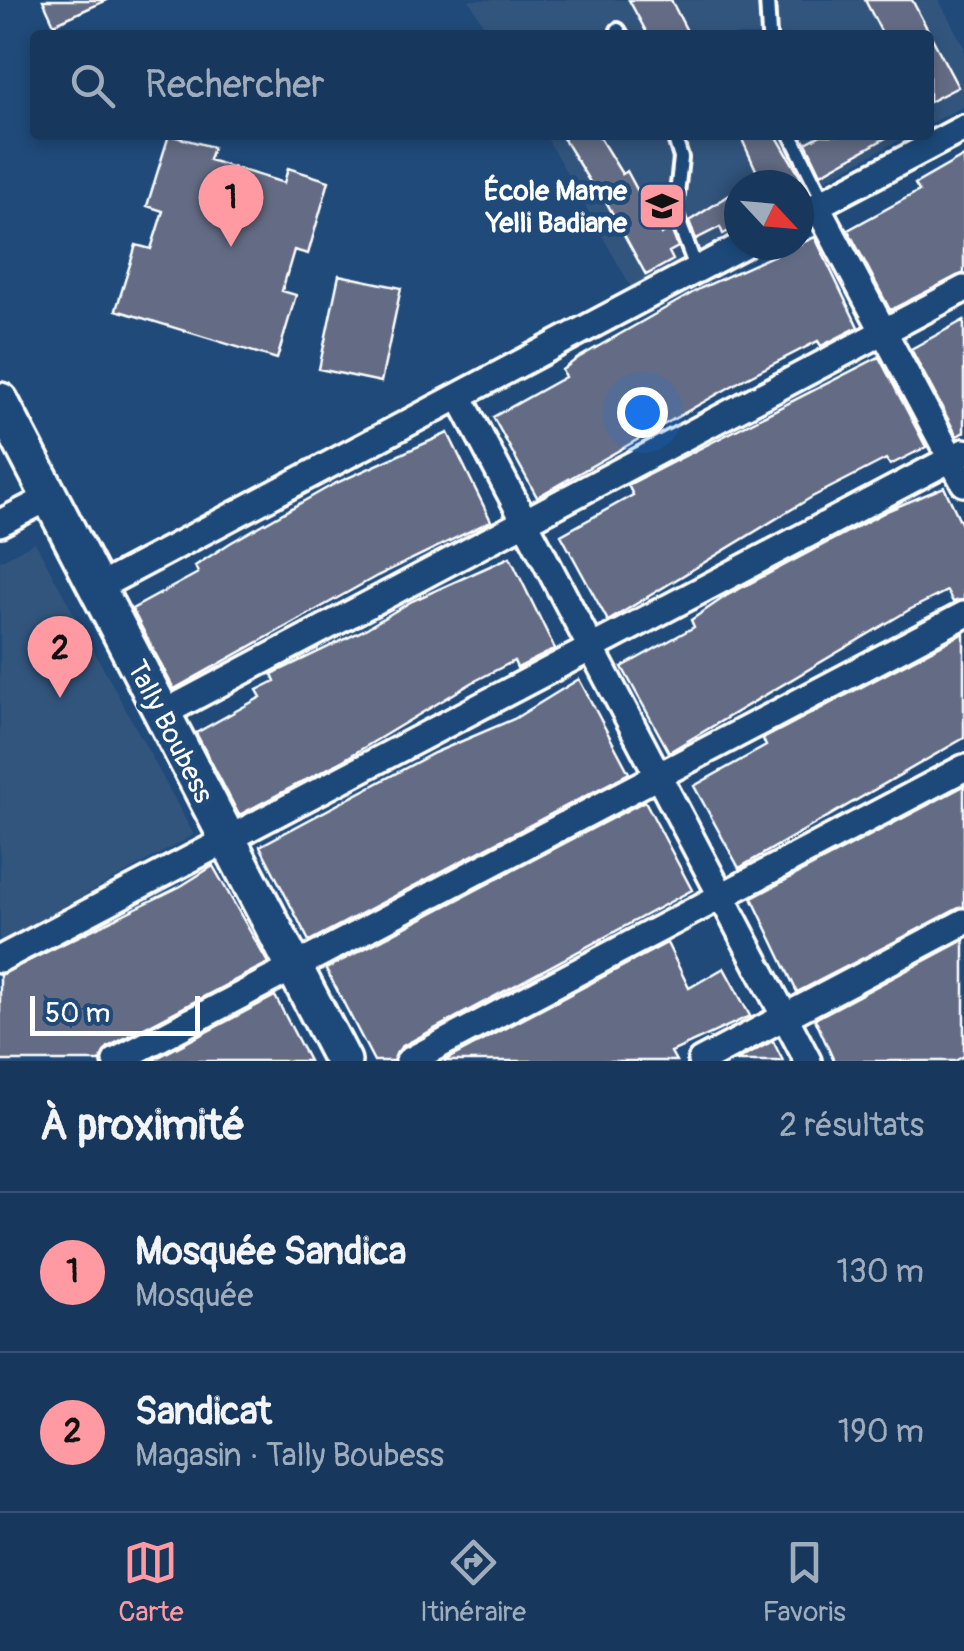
<!DOCTYPE html>
<html lang="fr">
<head>
<meta charset="utf-8">
<style>
	:root { --surface:#17385c; --page:#244365; --text:#f1f3f6; --muted:#9eacbb; --line:#365272; --accent:#ff9aa2 }
	body { margin:0; font-family:Pangolin,sans-serif; background:var(--page); color:var(--text) }
	.compass { position:absolute; left:724px; top:170px; width:90px; height:90px; border-radius:50%; background:var(--surface); box-shadow:0 5px 15px #0003; rotate:116deg }
	.scale { position:absolute; left:30px; bottom:25px; width:170px; box-sizing:border-box; padding-left:10px; border:5px solid #fff; border-top:0; font-size:28px; line-height:35px; white-space:nowrap; color:#fff; -webkit-text-stroke:8px #1f4a7a; paint-order:stroke }
	.you { position:absolute; left:642px; top:412px; width:35px; height:35px; margin:-25px; border:8px solid #fff; border-radius:50%; background:#1a73e8; box-shadow:0 0 0 15px #1a73e833 }
	.badge { display:grid; place-items:center; width:65px; height:65px; border-radius:50%; background:var(--accent); color:#111; font-size:32px; font-weight:700 }
	.pin { position:absolute; translate:-50% -82px; filter:drop-shadow(0 2px 5px #0008) }
	.pin::after { content:''; position:absolute; top:52px; width:35px; height:30px; background:inherit; clip-path:polygon(0 0,100% 0,50% 100%) }
	.list { margin:0; padding:0; list-style:none }
	h2 { display:flex; justify-content:space-between; align-items:center; height:130px; margin:0; padding:0 40px; font-size:42px }
	h2 small { font-size:32px; font-weight:400; color:var(--muted) }
	.list li { display:grid; grid-template-columns:65px 1fr auto; gap:30px; align-items:center; box-sizing:border-box; height:160px; padding:0 40px; border-top:2px solid var(--line) }
	.list b { display:block; font-size:38px; white-space:nowrap }
	.list p { margin:0; font-size:32px; white-space:nowrap; color:var(--muted) }
	.list em { font-size:32px; font-style:normal; color:var(--muted) }
	.icon { flex:none; width:55px; height:55px; fill:none; stroke:currentColor; stroke-width:2; stroke-linecap:round; stroke-linejoin:round }
	.map { position:relative; flex:none; width:964px; height:1061px; overflow:hidden }
	.search { position:absolute; background:var(--surface); box-shadow:0 5px 15px #0003; left:30px; right:30px; top:30px; height:110px; display:flex; align-items:center; gap:25px; box-sizing:border-box; padding:0 35px; border-radius:10px; color:var(--muted); font-size:38px }
	.sheet { height:450px; background:var(--surface) }
	nav { display:flex; justify-content:space-around; align-items:center; box-sizing:border-box; height:140px; border-top:2px solid var(--line); background:var(--surface); font-size:28px; color:var(--muted) }
	nav a { display:grid; justify-items:center; gap:5px }
	nav .on { color:var(--accent) }
	.map>svg:first-child { display:block }
	.built { fill:#33547d }
	.building { fill:#636c84; stroke:#fff; stroke-width:2.5 }
	.lines { fill:none; stroke-linecap:round; stroke-linejoin:round }
	.lane-casing { stroke:#fff; stroke-width:20 }
	.street-casing { stroke:#fff; stroke-width:32 }
	.secondary-casing { stroke:#fff; stroke-width:42 }
	.lane { stroke:#1f4a7a; stroke-width:12 }
	.street { stroke:#1f4a7a; stroke-width:25 }
	.secondary { stroke:#1f4a7a; stroke-width:35 }
	.labels { text-anchor:middle; stroke-width:9; stroke-linejoin:round; paint-order:stroke }
	.poi-label { font-size:28px; font-weight:bold; fill:#fff; stroke:#1f4a7a; text-anchor:end }
	.street-label { font-size:28px; fill:#fff; stroke:#1f4a7a }
</style>
</head>
<body>
<div class="map">
<svg width="964" height="1061" viewBox="0 0 964 1061">
	<rect width="100%" height="100%" fill="#1f4a7a"/>
	<filter id="ink" filterUnits="userSpaceOnUse"><feTurbulence type="fractalNoise" baseFrequency=".01" numOctaves="2"/><feDisplacementMap in="SourceGraphic" scale="20" xChannelSelector="R" yChannelSelector="G"/><feConvolveMatrix kernelMatrix="1 2 1 2 8 2 1 2 1" color-interpolation-filters="sRGB"/></filter>
	<g filter="url(#ink)">
		<path class="built" d="M469 0H939L964 47V106L929 124V35H489Z
			M545 135H909L799 194V185H739V228L631 287Z
			M35 542 194 835 0 942V561Z"/>
		<path class="building" d="M43 0H107L54 24Z
			M629 0H671L689 35H648Z
			M865 0H912L958 87 929 102V35H883Z
			M169 135 213 147 209 160 284 183 288 168 329 181 308 254 294 250 282 291 296 295 277 359 116 310 136 245 151 249 163 211 147 206Z
			M561 135H598L622 174 627 171 661 234 671 229 678 247 669 252 673 260 646 275 597 185 593 187Z
			M740 135H776L801 178 787 185H763Z
			M821 135H891L821 174 806 143Z
			M964 156V273L890 310 848 230 919 191 915 184Z
			M739 189V226L723 234 720 227 696 239 689 221Z
			M815 237 858 327 821 346 818 341 744 379 537 497 493 417 565 377 562 370 578 358 701 288Z
			M339 275 401 288 381 382 319 369Z
			M964 320V432L957 436 911 349Z
			M879 357 926 447 890 465 886 459 812 497 608 621 561 535 633 495 628 485Z
			M448 433 491 521 377 576 174 689 132 609 198 573 195 566 230 543 334 484Z
			M944 487 964 529V599L953 602 947 591 909 610 669 752 622 667 694 627 691 620 726 596 889 510Z
			M510 557 555 649 517 668 514 661 475 681 340 762 239 815 196 733 261 697 257 690 275 681 272 674 362 631 412 601Z
			M964 633V738L739 868 694 786 766 746 763 739Z
			M579 679 629 773 309 941 260 846 434 753 514 719Z
			M964 786V906L797 992 752 898Z
			M645 801 692 890 401 1047 393 1061H374L326 969Z
			M213 866 268 963 108 1047 100 1061H0V975L181 886Z
			M964 940V1056L955 1061H834L815 1019Z
			M667 943 689 988 724 968 750 1016 671 1052 676 1061H444Z
			M275 996 309 1061H151Z
			M773 1041 783 1061H736Z"/>
		<g class="lines">
			<g class="lane-casing">
				<path id="lane" d="M767 0 769 35
					M618 30 621 35
					M674 135 681 158 675 212 697 270
					M791 135 824 202"/>
			</g>
			<g class="street-casing">
				<path id="street" d="M817 206 964 483
					M799 215 964 128
					M459 396 808 1061
					M0 523 50 497
					M97 588 743 245
					M162 714 964 289
					M0 959 964 452
					M116 1061 964 615
					M409 1061 964 768
					M701 1061 964 922"/>
			</g>
			<g class="secondary-casing">
				<path id="secondary" d="M0 401 343 1061"/>
			</g>
			<use href="#lane" class="lane"/>
			<use href="#street" class="street"/>
			<use href="#secondary" class="secondary"/>
		</g>
	</g>
	<defs>
		<g id="school-square" transform="scale(2.5)"><rect x="-9" y="-9" width="18" height="18" rx="4" fill="#ff9aa2" stroke="#1f4a7a"/><path d="M0-5L7-2L0 1L-7-2ZM-4 1L0 2.5L4 1V4Q0 6-4 4Z" fill="#111"/></g>
	</defs>
	<g fill-rule="evenodd">
		<use href="#school-square" x="662" y="206"/>
	</g>
	<g class="labels">
		<g class="poi-label">
			<text x="627" y="200">École Mame<tspan x="627" dy="32">Yelli Badiane</tspan></text>
		</g>
		<g class="street-label">
			<text transform="translate(171 731) rotate(63)" y="10">Tally Boubess</text>
		</g>
	</g>
</svg>
<svg class="compass" viewBox="-18 -18 36 36"><path d="M0-13l5 13h-10z" fill="#e53935"/><path d="M0 13l5-13h-10z" fill="#9eacbb"/></svg>
<div class="scale">50 m</div>
<div class="you"></div>
<div class="pin badge" style="left:231px;top:247px">1</div>
<div class="pin badge" style="left:60px;top:698px">2</div>
<div class="search"><svg class="icon" aria-label="search" viewBox="0 0 24 24"><circle cx="10" cy="10" r="6"/><path d="M15 15l6 6"/></svg>Rechercher</div>
</div>
<section class="sheet">
<h2>À proximité<small>2 résultats</small></h2>
<ul class="list">
<li><span class="badge">1</span><div><b>Mosquée Sandica</b><p>Mosquée</p></div><em>130 m</em></li>
<li><span class="badge">2</span><div><b>Sandicat</b><p>Magasin · Tally Boubess</p></div><em>190 m</em></li>
</ul>
</section>
<nav>
<a class="on"><svg class="icon" aria-label="map" viewBox="0 0 24 24"><path d="M3 6l6-2 6 2 6-2v14l-6 2-6-2-6 2zM9 4v14M15 6v14"/></svg>Carte</a>
<a><svg class="icon" aria-label="directions" viewBox="0 0 24 24"><path d="M12 3l9 9-9 9-9-9zM9 14v-3h6M13 9l2 2-2 2"/></svg>Itinéraire</a>
<a><svg class="icon" aria-label="saved" viewBox="0 0 24 24"><path d="M7 4h10v16l-5-4-5 4z"/></svg>Favoris</a>
</nav>
</body>
</html>
